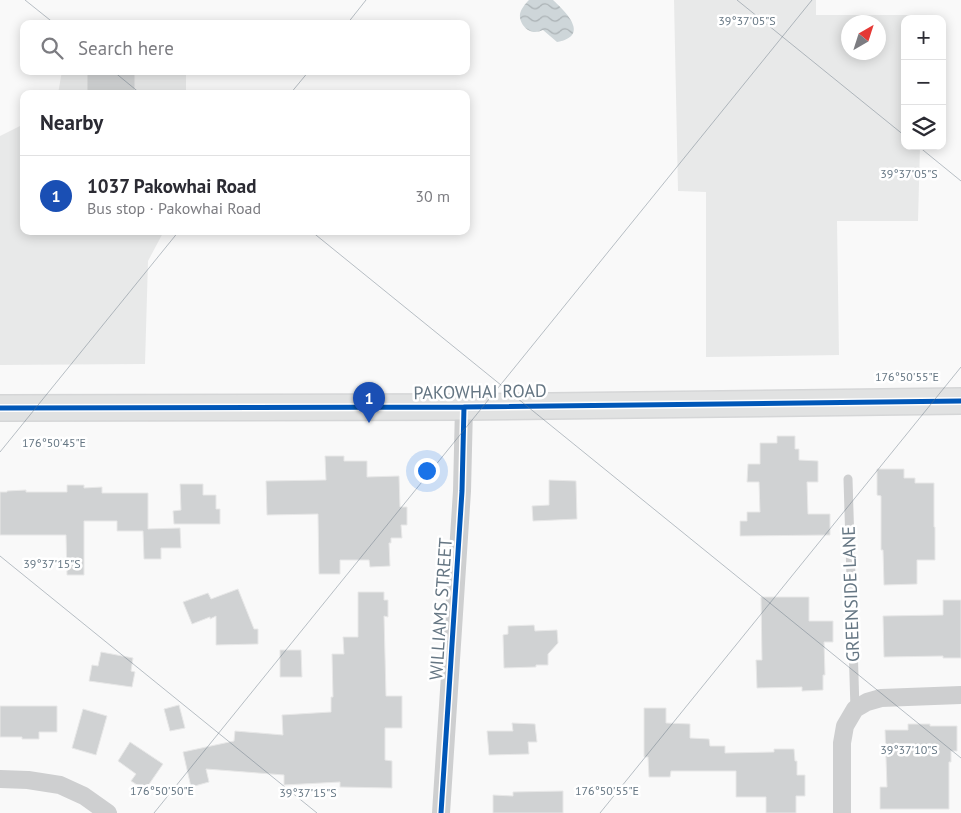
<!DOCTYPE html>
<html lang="en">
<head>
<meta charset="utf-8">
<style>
	:root { --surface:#fff; --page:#f2f2f3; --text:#2b2b33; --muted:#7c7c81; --line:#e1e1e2; --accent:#5c6169 }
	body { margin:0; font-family:"PT Sans",sans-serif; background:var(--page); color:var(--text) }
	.controls { position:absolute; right:15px; top:15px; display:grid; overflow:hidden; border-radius:10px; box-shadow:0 2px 12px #0003 }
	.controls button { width:45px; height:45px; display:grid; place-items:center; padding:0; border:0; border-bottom:1px solid var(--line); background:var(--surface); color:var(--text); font:25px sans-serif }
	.compass { position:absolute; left:841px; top:15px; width:45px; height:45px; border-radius:50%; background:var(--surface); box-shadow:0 2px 12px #0003; rotate:39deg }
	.you { position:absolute; left:426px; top:470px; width:18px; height:18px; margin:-12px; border:4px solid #fff; border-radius:50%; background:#1a73e8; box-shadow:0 0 0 8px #1a73e833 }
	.badge { display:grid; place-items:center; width:32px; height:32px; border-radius:50%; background:var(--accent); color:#fff; font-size:16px; font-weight:700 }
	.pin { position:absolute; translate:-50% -41px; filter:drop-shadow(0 1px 2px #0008) }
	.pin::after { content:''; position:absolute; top:26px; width:18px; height:15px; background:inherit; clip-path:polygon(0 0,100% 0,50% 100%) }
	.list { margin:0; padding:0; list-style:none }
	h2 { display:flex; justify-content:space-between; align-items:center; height:65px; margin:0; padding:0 20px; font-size:21px }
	h2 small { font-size:16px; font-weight:400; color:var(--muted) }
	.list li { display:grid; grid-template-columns:32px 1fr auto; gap:15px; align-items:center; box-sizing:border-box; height:80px; padding:0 20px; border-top:1px solid var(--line) }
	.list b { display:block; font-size:19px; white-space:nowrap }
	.list p { margin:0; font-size:16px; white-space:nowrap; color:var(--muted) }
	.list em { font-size:16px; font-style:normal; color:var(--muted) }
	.icon { flex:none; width:28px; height:28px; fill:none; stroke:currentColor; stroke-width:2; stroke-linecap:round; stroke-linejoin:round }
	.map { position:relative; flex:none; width:961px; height:813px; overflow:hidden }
	.search { position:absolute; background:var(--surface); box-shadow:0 2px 12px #0003; left:20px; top:20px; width:450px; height:55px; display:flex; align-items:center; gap:12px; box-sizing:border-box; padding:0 18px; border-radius:10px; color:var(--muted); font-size:19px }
	.panel { position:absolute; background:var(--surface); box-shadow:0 2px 12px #0003; left:20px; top:90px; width:450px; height:145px; border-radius:10px }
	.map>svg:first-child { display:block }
	.built { fill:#e8e9e9; fill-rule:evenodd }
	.water { fill:url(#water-waves) }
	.building { fill:#d0d2d3; stroke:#e8e8e8 }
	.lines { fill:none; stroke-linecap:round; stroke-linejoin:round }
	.secondary-casing { stroke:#d5d6d7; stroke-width:28 }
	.service { stroke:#cecfd0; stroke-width:9 }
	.minor { stroke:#cecfd0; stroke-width:18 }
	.secondary { stroke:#e1e2e2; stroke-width:25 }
	.cycleway-casing { stroke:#fff; stroke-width:8 }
	.cycleway { stroke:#0057b8; stroke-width:5 }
	.ticks { fill:none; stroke:#657683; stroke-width:1; stroke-opacity:0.45 }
	.labels { text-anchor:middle; stroke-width:5; stroke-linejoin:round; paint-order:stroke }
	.street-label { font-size:18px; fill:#657683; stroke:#fff }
	.ticks-label { font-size:12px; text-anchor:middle; fill:#657683; stroke:#fff; stroke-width:5; stroke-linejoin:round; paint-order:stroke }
</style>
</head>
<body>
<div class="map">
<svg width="961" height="813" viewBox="0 0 961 813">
	<defs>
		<pattern id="water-waves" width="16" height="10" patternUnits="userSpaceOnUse" patternTransform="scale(1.25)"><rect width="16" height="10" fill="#ced6d9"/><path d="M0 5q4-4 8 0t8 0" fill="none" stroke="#abb2b5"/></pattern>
	</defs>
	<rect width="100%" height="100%" fill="#f9f9f9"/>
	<path class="built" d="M674 0H816V15H922V19H905V146H920L918 221H837L839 355 706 357V192L678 191ZM878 22V52H848V22Z
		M62 71H186V94H58Z
		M24 124V231H164L148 261 145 364 0 365V136Z"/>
	<path class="water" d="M529 0H553C567 13 590 36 557 42L543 30C540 31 538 32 535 32 526 32 519 22 520 14 521 9 525 4 529 0Z"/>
	<path class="building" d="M87 71H135V94H87Z
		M777 436H795V449H799V460L818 461V482H807L808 514H830V535L740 536V521H747V512H760L759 482H747L748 464H760V443H777Z
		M325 456H344V461H367V477L399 476 400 507H407V525H401L402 538H391V543H389L390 566 370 567 369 560H340V574H319L318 514 267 515 266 481 326 480Z
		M877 469H904V478H915V483H934V527H935V560H917V584L884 585 883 550H881V496L877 495Z
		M549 480 576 481 577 519 533 521 532 506 549 505Z
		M180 484H203V495H216V509H220V524H174L173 511 181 510Z
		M67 485H84V488L102 487V493H148V529L180 528 181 548H161V559H144L143 531H117V521H84V575H67L66 535H0V492H7V491L26 490V492H67Z
		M238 589 254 629H258V644L216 645V616L210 619V617L192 624 183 602 208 593 211 599Z
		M358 592H384V600H388V617L384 616 386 696H402V728H385V760L392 761V788L340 787V782L284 785V775L206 769 209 782 191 787 183 752 234 741 235 731 283 735 282 715 331 712V697H333L332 654H344L343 637H358Z
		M761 597H809V621H833V642H824L825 675H823V690L802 691V687L757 688 756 660H762Z
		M943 600H961V658H943V656L884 657 883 616 943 615Z
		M534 625 535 631 557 630 558 643 548 654V665H536V667L504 668 503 635 508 634V626Z
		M280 650H301L302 677H280Z
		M101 652 133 658 131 671 135 672 132 687 89 681 92 665 98 666Z
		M179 705 185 728 170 731 164 709Z
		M0 706H57V732H39V739H22V737H0Z
		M644 708H666V723L690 724V738L709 739 710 746H725V753L774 752V749H794L795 761H797V775H805V796H796V813H766V797H736V771H671L670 777H649L648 757H644Z
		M83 709 107 716 96 755 72 748Z
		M512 723 535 724 537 742H528L529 754 489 755 487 731H513Z
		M908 724H930V726H957V751H951V762H949V809H880V787H887L885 730H908Z
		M130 742 163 764 145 790 131 781 136 774 118 761Z
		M563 791V813H493V795L513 796V792Z"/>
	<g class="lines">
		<g class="secondary-casing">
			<path id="secondary" d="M0 408 464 407 961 401"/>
		</g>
		<path class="service" d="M848 479 855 709"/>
		<path class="minor" d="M0 779 28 780 60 785 84 796 108 813
			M441 813 462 491 464 407
			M842 813V743L845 726 855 709 867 702 881 698 961 695"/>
		<use href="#secondary" class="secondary"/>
		<g class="cycleway-casing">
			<path id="cycleway" d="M0 408 464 407 961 401
				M441 813 462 491 464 407"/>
		</g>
		<use href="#cycleway" class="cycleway"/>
	</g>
	<path class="ticks" d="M25 0 55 24M737 0 905 136M347 24 366 0M113 71 141 94M290 94 309 71M918 146 961 181M311 231 961 758M0 452 179 231M0 556 317 813M154 813 812 0M600 813 961 367"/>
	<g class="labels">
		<g class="street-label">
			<text transform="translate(480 392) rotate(-1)" y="6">PAKOWHAI ROAD</text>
			<text transform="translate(851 594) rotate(-92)" y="6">GREENSIDE LANE</text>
			<text transform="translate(441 609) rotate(-86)" y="6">WILLIAMS STREET</text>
		</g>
	</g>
	<g class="ticks-label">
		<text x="747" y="25">39°37'05"S</text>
		<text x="909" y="178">39°37'05"S</text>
		<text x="907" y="381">176°50'55"E</text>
		<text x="54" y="447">176°50'45"E</text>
		<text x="52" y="568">39°37'15"S</text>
		<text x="909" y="754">39°37'10"S</text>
		<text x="162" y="795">176°50'50"E</text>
		<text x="607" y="795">176°50'55"E</text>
		<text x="308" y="797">39°37'15"S</text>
	</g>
</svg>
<div class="controls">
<button>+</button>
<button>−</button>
<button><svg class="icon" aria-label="layers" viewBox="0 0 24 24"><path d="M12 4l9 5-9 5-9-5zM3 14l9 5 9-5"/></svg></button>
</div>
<svg class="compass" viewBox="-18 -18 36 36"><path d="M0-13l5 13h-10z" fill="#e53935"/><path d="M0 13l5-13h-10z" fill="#7c7c81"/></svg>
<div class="you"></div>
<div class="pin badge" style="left:369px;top:423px;background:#1a4fb4">1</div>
<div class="search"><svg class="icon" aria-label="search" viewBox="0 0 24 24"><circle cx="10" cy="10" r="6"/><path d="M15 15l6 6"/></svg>Search here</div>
<section class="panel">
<h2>Nearby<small></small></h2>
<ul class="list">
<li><span class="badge" style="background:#1a4fb4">1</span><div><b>1037 Pakowhai Road</b><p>Bus stop · Pakowhai Road</p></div><em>30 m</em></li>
</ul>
</section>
</div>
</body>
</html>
